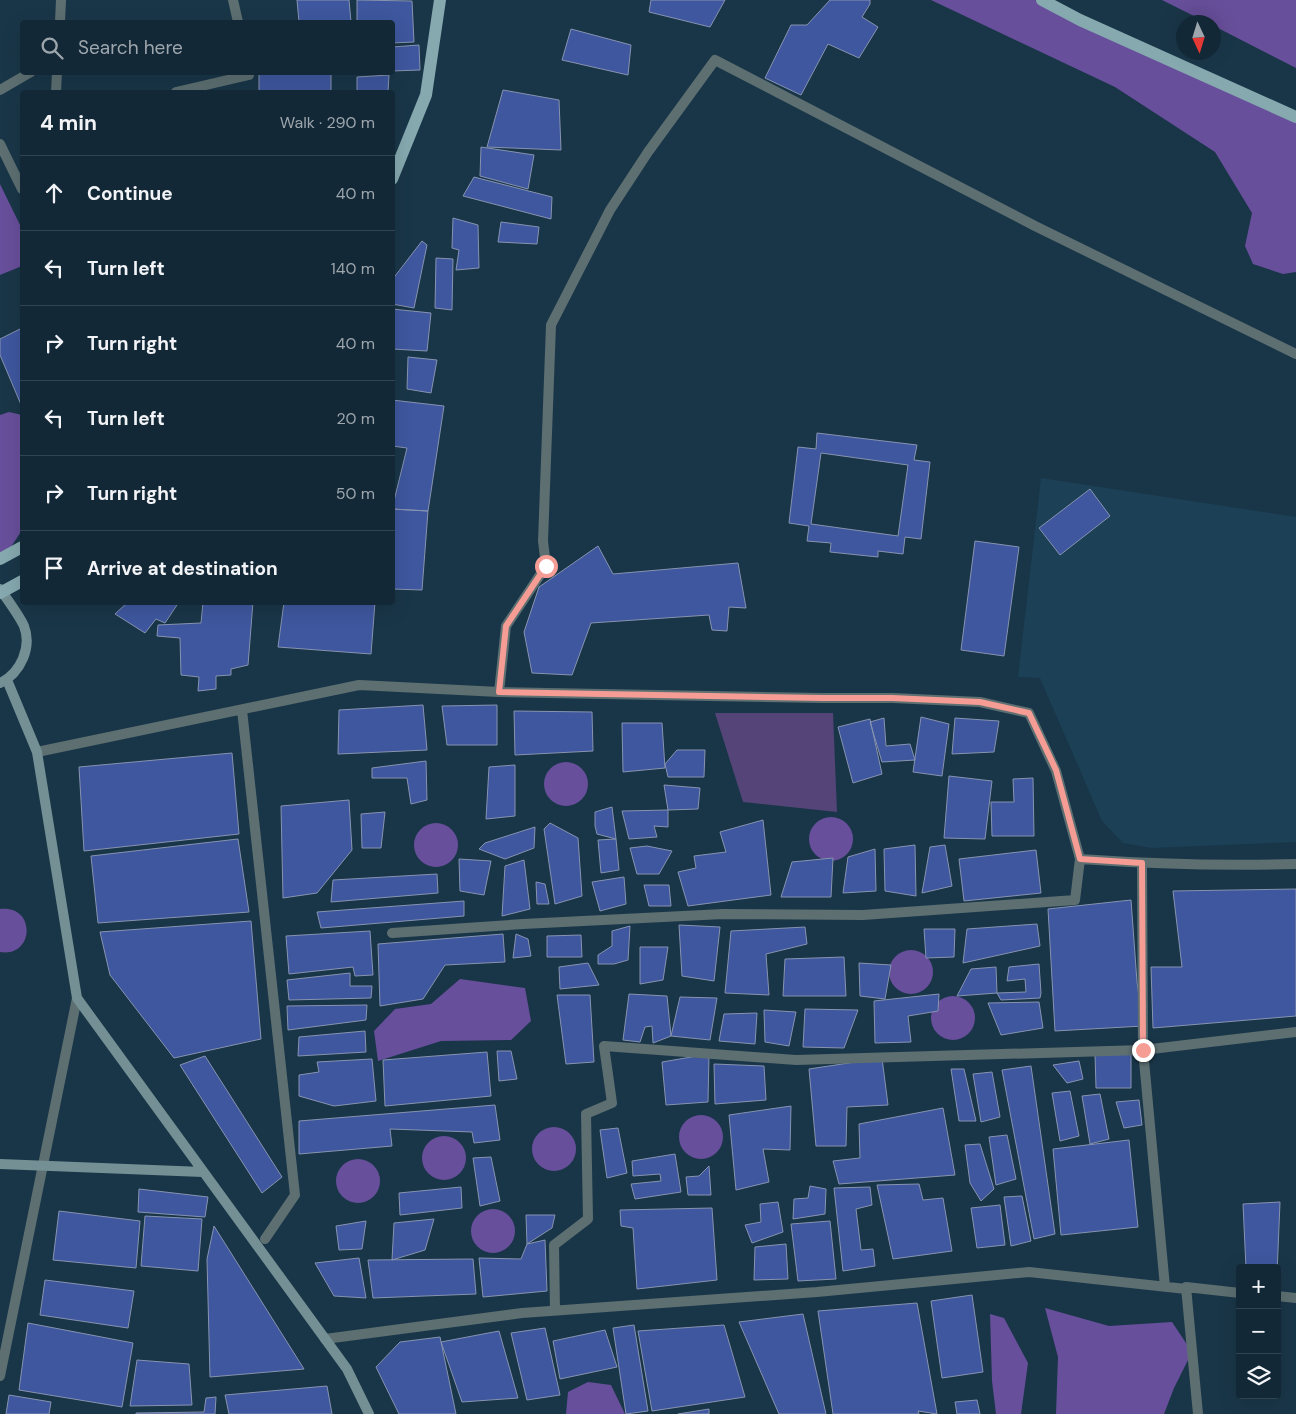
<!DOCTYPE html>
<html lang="en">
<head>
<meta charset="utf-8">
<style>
	:root { --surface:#132836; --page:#1c303e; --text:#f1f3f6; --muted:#9da6ad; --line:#324451 }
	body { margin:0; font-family:"DM Sans",sans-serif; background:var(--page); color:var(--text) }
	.controls { position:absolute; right:15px; bottom:15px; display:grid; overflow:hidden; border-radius:5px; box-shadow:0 5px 20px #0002 }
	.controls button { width:45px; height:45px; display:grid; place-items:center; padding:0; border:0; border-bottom:1px solid var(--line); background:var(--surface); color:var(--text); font:25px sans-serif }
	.compass { position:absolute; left:1176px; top:15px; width:45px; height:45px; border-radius:50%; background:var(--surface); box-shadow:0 5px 20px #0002; rotate:176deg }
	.stop { position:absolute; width:15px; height:15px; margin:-11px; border:4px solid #f59c95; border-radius:50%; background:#fff }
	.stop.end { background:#f59c95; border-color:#fff; box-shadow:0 1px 5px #0008 }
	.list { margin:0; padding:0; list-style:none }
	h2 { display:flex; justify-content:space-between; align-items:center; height:65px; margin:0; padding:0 20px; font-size:21px }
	h2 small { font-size:16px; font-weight:400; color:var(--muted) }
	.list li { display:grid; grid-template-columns:32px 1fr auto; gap:15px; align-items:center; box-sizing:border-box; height:75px; padding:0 20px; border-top:1px solid var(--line) }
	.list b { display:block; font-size:19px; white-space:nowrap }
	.list em { font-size:16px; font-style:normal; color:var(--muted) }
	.icon { flex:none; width:28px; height:28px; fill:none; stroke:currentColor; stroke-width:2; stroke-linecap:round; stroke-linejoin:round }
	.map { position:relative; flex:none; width:1296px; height:1414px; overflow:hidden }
	.search { position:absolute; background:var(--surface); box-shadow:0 5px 20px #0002; left:20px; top:20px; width:375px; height:55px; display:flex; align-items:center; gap:12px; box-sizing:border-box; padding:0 18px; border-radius:5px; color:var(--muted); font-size:19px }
	.panel { position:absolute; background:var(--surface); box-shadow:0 5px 20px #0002; left:20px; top:90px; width:375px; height:515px; border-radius:5px }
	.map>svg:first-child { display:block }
	.built { fill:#1c4056 }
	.green { fill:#544477 }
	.forest { fill:#684f9b }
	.building { fill:#3e579e; stroke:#8793b1; fill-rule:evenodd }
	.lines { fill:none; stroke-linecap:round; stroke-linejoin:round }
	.street { stroke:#5d6f71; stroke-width:10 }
	.secondary { stroke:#749094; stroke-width:10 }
	.primary { stroke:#85a9af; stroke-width:12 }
	.route { stroke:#f59c95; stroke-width:6 }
</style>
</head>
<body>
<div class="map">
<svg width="1296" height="1414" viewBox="0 0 1296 1414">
	<rect width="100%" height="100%" fill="#193648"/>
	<path class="built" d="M1041 478 1296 517V842L1152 848 1123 843 1102 821 1040 678 1018 677Z"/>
	<path class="green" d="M715 713H833L837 812 743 802Z"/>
	<path class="forest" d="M931 0H1035L1125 40 1296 123V272L1283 274 1253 264 1245 246 1252 213 1215 152 1115 87Z
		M1162 0H1296V68L1214 26V22H1206Z
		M0 184 22 229V266L0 275Z
		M9 412 22 415V530L11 547 0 554V415Z
		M544 784a22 22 0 1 1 44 0a22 22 0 1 1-44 0Z
		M809 839a22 22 0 1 1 44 0a22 22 0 1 1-44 0Z
		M414 845a22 22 0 1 1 44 0a22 22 0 1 1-44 0Z
		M0 909C37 905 34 958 0 952Z
		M889 972a22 22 0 1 1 44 0a22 22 0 1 1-44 0Z
		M460 979 525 988 531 1021 511 1040 441 1041 378 1061 374 1031 395 1009 431 1004Z
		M931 1018a22 22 0 1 1 44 0a22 22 0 1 1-44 0Z
		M679 1137a22 22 0 1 1 44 0a22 22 0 1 1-44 0Z
		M532 1149a22 22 0 1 1 44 0a22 22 0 1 1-44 0Z
		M422 1158a22 22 0 1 1 44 0a22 22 0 1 1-44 0Z
		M336 1181a22 22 0 1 1 44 0a22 22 0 1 1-44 0Z
		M471 1231a22 22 0 1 1 44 0a22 22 0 1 1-44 0Z
		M1045 1308 1109 1326 1172 1322 1192 1352 1174 1388 1164 1414H1056L1058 1357Z
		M990 1314 1004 1318 1028 1363 1021 1414H996L992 1381Z
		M588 1382 611 1385 625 1414H566L568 1392Z"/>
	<path class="building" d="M297 0H349L351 22H299Z
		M357 0 412 1 414 42 392 43V22H357Z
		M651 0H725L710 27 649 12Z
		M830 0H870V4L862 17 878 27 859 58 828 44 801 95 765 78 791 25H807Z
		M571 29 631 45 628 75 562 60Z
		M419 45 420 70 392 71V47Z
		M259 72H331V92H259Z
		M389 75 388 92H357V77Z
		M503 90 559 100 561 150 487 147Z
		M481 147 534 155 528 189 480 176Z
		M474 177 552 197 551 219 463 196Z
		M453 218 478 225 479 268 456 270 459 250 452 248Z
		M501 222 539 227 537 244 498 242Z
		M422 241 427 245 414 308 392 304V280Z
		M436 258 453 259 452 310 435 308Z
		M392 309 431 313 427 351 392 349Z
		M22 328V407L0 355V339Z
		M408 357 437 360 431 393 407 389Z
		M392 400 444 406 428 511 392 509 407 448 392 446Z
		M817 433 917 445 914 460 930 462 921 539 905 537 903 554 878 551V557L830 552 831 543 807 541 809 526 789 523 798 447 816 449ZM821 453 908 465 898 536 811 524Z
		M1090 489 1110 516 1060 555 1039 528Z
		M392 509 428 511 422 590 392 589Z
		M975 541 1019 547 1004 656 961 650Z
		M598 546 613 574 738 563 746 608 729 607 727 631 712 630 709 615 591 623 572 675 532 673 524 632 539 587Z
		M128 602H179L165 623 156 619 145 633 115 614Z
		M203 602H253L248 665 231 669V675L216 676V689L198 691 199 677 181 675 180 638 157 636 158 625 201 623Z
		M284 602H375L371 654 278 647Z
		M423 705 427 750 338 754 339 710Z
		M497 705V745H447L442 706Z
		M514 711 592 712 593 751 515 755Z
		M921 717 949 724 942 776 913 772Z
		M884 718 886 746 910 744 915 760 882 762 870 722Z
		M955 718 999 721 994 752 952 754Z
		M870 719 882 774 853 783 838 727Z
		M622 723H662L665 768 623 772Z
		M677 750H705L704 777H668L665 764Z
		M232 753 239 834 84 851 79 767Z
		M426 761 427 800 411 804 407 778H372V768Z
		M515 765V816L486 819 489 767Z
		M949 776 992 781 985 839 944 838Z
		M1033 778 1034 836H992L991 802H1014L1013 779Z
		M664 785 700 788 698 809 668 810Z
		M349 800 352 850 317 893 283 898 281 806Z
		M612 807 616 839 597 834 595 826V812Z
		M668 810V827L654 826 657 837 629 839 622 811Z
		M385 812 381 848H362L361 814Z
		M763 820 771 895 688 906 678 872 696 868 694 856 726 852 720 832Z
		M550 823 578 838 582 896 555 904 544 829Z
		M535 827 534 848 505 859 479 849 485 843Z
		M238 839 249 912 98 923 91 856Z
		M616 839 619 870 601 873 598 840Z
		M915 845 916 896 885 891 884 849Z
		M945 845 952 886 922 893 930 847Z
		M647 846 672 851 659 874H637L630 848Z
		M875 849 876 891 843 893 848 857Z
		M1036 850 1041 893 964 901 959 859Z
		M833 858 831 897H781L792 862Z
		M459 859 491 861 484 895 460 891Z
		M524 860 530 909 502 916 505 866Z
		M437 874 438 893 331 902 333 880Z
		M624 877 626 904 600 911 592 882Z
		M536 882 545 884 549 904H537Z
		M644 885H669L671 906H649Z
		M1296 889V1016L1153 1028 1151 967H1182L1173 891Z
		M1131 900 1137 982 1143 1026 1055 1031 1048 909Z
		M464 901V916L321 928 317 912Z
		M251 921 261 1039 174 1058 110 975 100 932Z
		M1037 924 1040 946 963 963 967 929Z
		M679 925 720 927 714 981 682 976Z
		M630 926 628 960 614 964H598V955L612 946V931Z
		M805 927 807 944 766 954 769 995 725 993 731 931Z
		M924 929H955L954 957 926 958Z
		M370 931 373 975 355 976 353 967 289 974 286 936Z
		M503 934 505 962 445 965 423 999 380 1006 378 944Z
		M516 934 528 939 531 956 513 958Z
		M581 935 582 957H547V936Z
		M640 947H668L663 980 640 984Z
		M844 957 846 996H783L785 959Z
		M588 963 599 985 560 989 559 967Z
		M859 963 891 965 885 999 860 996Z
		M1039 964 1041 993 1040 998 1001 1000 997 993 1026 992 1025 979 1007 981 1009 967Z
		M996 967 997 993 957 996 971 969Z
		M350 973V986H372L371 998 289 1000 287 980Z
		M629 994 667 996 671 1036 653 1043 652 1026 645 1027 640 1042 623 1040Z
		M939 994 938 1011 908 1016 911 1042 875 1043 874 1001Z
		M557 995H590L594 1062 566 1064Z
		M680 997 717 998 710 1040 671 1036Z
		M1039 1002 1043 1028 1001 1035 988 1003Z
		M367 1005 366 1020 288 1030 287 1006Z
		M805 1009 858 1010 844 1048 803 1047Z
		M764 1010 796 1012 789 1046 765 1042Z
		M757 1013 755 1044 719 1041 724 1014Z
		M365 1031 366 1052 298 1056 299 1037Z
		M497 1051H511L517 1079 499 1081Z
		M487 1052 491 1096 385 1106 383 1060Z
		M709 1054 708 1102 666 1105 662 1062Z
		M1095 1054H1131V1088H1096Z
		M205 1056 282 1177 262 1193 180 1065Z
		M882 1058 888 1105 847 1107 846 1146H816L809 1069Z
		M372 1059 376 1101 334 1106 299 1096V1075L319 1072 317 1062Z
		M1079 1061 1083 1079 1067 1083 1053 1065Z
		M714 1064 764 1066 766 1100 715 1104Z
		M1031 1066 1055 1234 1034 1239 1002 1070Z
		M951 1069H964L976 1121H959Z
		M992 1072 1000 1117 981 1122 973 1074Z
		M1070 1091 1079 1136 1060 1141 1052 1093Z
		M1100 1094 1109 1139 1090 1144 1082 1096Z
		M1139 1100 1142 1125 1124 1128 1116 1102Z
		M495 1105 500 1140 474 1143 472 1132 390 1129 392 1146 299 1154V1121Z
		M791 1106 790 1150 763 1149 769 1182 736 1190 729 1115Z
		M943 1108 955 1175 839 1184 833 1161 860 1158 859 1124Z
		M618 1128 627 1173 607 1178 600 1130Z
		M1007 1135 1016 1179 996 1185 989 1137Z
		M1129 1140 1138 1227 1061 1235 1053 1149Z
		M980 1144 994 1189 981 1201 970 1183 965 1145Z
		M675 1154 681 1192 635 1199 631 1184 661 1181 660 1174 633 1176 632 1161Z
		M491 1157 500 1201 480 1206 473 1158Z
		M709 1166 711 1195H688L686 1177 699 1176Z
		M919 1184 923 1200 943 1198 952 1251 893 1259 877 1185Z
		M810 1186 826 1189 825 1214 793 1219 794 1199 808 1198Z
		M461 1187 462 1208 400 1215 399 1193Z
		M870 1187 872 1205 856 1209 861 1250 873 1249 875 1266 843 1271 834 1188Z
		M139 1189 208 1197 205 1217 138 1212Z
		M1022 1196 1031 1241 1011 1246 1004 1197Z
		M778 1202 783 1232 752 1243 745 1225 761 1222 760 1204Z
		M1280 1202 1277 1274V1268H1246L1243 1204Z
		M1000 1205 1005 1245 977 1248 971 1208Z
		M712 1208 717 1280 637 1289 633 1228 621 1226 620 1210Z
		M59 1211 140 1221 136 1268 53 1260Z
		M526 1215H555L552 1228 527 1244Z
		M145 1216 202 1219 198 1271 141 1266Z
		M434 1219 425 1250 392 1260 394 1223Z
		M366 1221 362 1249 339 1250 336 1226Z
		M830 1221 836 1279 798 1281 791 1224Z
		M214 1226 304 1369 210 1377 207 1259Z
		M545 1240 547 1291 483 1297 479 1258 521 1259 527 1244Z
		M786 1244 788 1279 754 1280 755 1247Z
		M359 1258 366 1298 334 1296 315 1263Z
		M473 1259 476 1294 373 1298 368 1260Z
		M45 1280 134 1291 128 1328 40 1315Z
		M972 1295 983 1372 942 1378 931 1301Z
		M917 1303 937 1414 918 1411 919 1414H833L818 1311Z
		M803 1314 826 1414H779L739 1322Z
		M28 1323 133 1343 122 1407 19 1390Z
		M634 1325 648 1411 626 1414 613 1328Z
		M724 1325 745 1397 652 1411 638 1331Z
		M545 1328 560 1395 527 1400 511 1333Z
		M605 1330 617 1367 560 1379 553 1341Z
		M499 1331 518 1398 462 1402 441 1342Z
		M440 1337 456 1414H399L376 1367 400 1342Z
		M137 1360 189 1364 192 1405 130 1406Z
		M327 1386 332 1414H229L225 1395Z
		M9 1395 51 1402 49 1414H6Z
		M216 1397 215 1414H136V1413L204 1412 206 1398Z
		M977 1400 980 1414H957L955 1402Z
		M709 1409V1414H678Z"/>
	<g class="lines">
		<path class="street" d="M233 0 238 22
			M60 22 61 0
			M0 90 31 72
			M56 92 57 72
			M176 92 249 75 248 72
			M0 144 22 189
			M499 692 506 626 546 566 543 541 551 325 610 210 648 152 715 60 1035 226 1296 354
			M242 710 295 1195 265 1239
			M37 752 359 685 499 692 822 698H893L980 702 1029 713 1056 771 1080 859C1152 864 1224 866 1296 864
			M392 933 523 924 723 914 863 915 1075 900 1080 859
			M1165 1287 1143 1050 1296 1032
			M1277 1296 1296 1298
			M555 1311 554 1245 588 1219 586 1114 612 1103 604 1046 796 1060 1143 1050 1142 863
			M325 1339 522 1313 817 1292 1029 1272 1186 1289
			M0 1376 77 998
			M1198 1414 1186 1287 1240 1293"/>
		<path class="secondary" d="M0 589C7 599 19 615 24 626 32 647 21 673 0 683
			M7 680 37 752 77 998 347 1369 369 1414
			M0 1164 203 1172"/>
		<path class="primary" d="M1042 0 1080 20 1296 117
			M392 179 426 95 440 0
			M0 559 22 547
			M0 593 22 581"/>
	</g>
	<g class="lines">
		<path class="route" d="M546 566 506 626 499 692 822 698H892L980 702 1029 713 1056 770 1080 859 1142 863 1143 1050"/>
	</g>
</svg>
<div class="controls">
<button>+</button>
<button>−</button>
<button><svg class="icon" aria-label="layers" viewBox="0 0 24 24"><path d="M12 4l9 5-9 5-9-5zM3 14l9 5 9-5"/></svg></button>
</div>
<svg class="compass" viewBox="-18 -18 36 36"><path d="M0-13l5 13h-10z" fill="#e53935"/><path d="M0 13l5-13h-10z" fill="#9da6ad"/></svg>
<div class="stop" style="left:546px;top:566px"></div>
<div class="stop end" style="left:1143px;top:1050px"></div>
<div class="search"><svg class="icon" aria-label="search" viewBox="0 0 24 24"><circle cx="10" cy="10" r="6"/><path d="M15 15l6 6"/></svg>Search here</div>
<section class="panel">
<h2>4 min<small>Walk · 290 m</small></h2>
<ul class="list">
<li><svg class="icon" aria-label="ahead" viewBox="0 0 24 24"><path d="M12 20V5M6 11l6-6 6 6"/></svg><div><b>Continue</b></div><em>40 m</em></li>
<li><svg class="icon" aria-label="left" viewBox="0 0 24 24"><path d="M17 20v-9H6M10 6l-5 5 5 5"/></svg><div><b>Turn left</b></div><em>140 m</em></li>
<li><svg class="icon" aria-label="right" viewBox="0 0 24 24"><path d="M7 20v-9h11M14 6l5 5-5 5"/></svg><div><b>Turn right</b></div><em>40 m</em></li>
<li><svg class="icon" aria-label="left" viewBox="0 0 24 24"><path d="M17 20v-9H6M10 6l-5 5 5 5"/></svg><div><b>Turn left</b></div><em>20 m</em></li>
<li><svg class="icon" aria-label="right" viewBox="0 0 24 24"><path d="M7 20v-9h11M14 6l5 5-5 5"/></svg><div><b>Turn right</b></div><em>50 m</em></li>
<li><svg class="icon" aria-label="arrive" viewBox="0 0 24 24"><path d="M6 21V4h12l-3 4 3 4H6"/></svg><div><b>Arrive at destination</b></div></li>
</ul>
</section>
</div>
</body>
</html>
